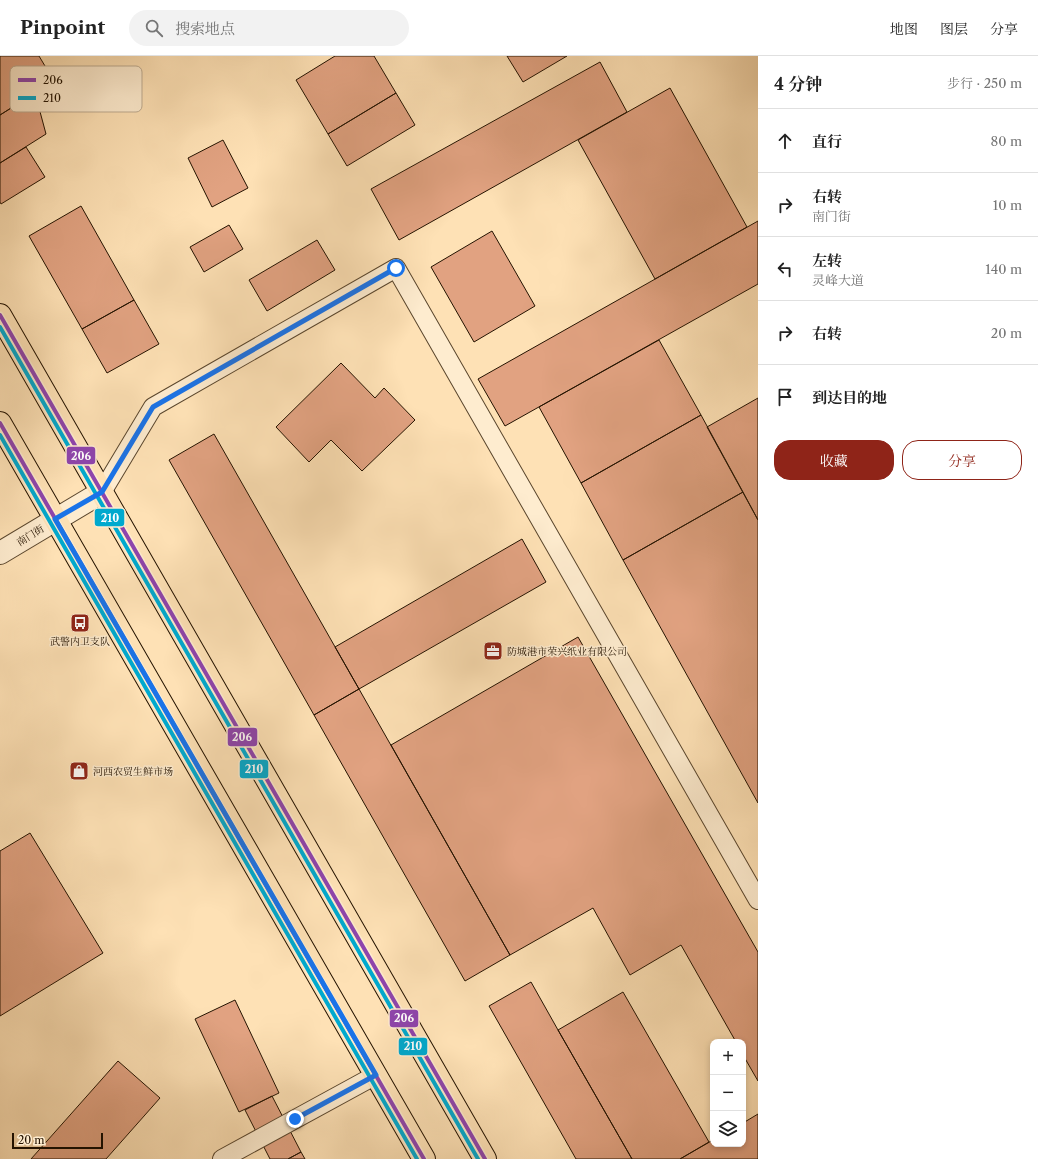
<!DOCTYPE html>
<html lang="zh">
<head>
<meta charset="utf-8">
<style>
	:root { --surface:#fff; --page:#f2f2f2; --text:#222; --muted:#767676; --line:#e0e0e0; --accent:#8f2418 }
	body { margin:0; font-family:"Libre Caslon Text","Noto Serif SC",serif; background:var(--page); color:var(--text) }
	.controls { position:absolute; right:12px; bottom:12px; display:grid; overflow:hidden; border-radius:8px; box-shadow:0 2px 6px #0003 }
	.controls button { width:36px; height:36px; display:grid; place-items:center; padding:0; border:0; border-bottom:1px solid var(--line); background:var(--surface); color:var(--text); font:20px sans-serif }
	.scale { position:absolute; left:12px; bottom:10px; width:91px; box-sizing:border-box; padding-left:4px; border:2px solid #241300; border-top:0; font-size:11px; line-height:14px; white-space:nowrap; color:#241300; -webkit-text-stroke:3px #feeccf; paint-order:stroke }
	.stop { position:absolute; width:12px; height:12px; margin:-9px; border:3px solid #1a73e8; border-radius:50%; background:#fff }
	.stop.end { background:#1a73e8; border-color:#fff; box-shadow:0 1px 4px #0008 }
	.list { margin:0; padding:0; list-style:none }
	h2 { display:flex; justify-content:space-between; align-items:center; height:52px; margin:0; padding:0 16px; font-size:17px }
	h2 small { font-size:13px; font-weight:400; color:var(--muted) }
	.list li { display:grid; grid-template-columns:26px 1fr auto; gap:12px; align-items:center; box-sizing:border-box; height:64px; padding:0 16px; border-top:1px solid var(--line) }
	.list b { display:block; font-size:15px; white-space:nowrap }
	.list p { margin:0; font-size:13px; white-space:nowrap; color:var(--muted) }
	.list em { font-size:13px; font-style:normal; color:var(--muted) }
	.actions { display:flex; gap:8px; padding:12px 16px }
	.actions a { flex:1; padding:9px 0; border:1px solid var(--accent); border-radius:16px; text-align:center; font-size:14px; color:var(--accent) }
	.actions .main { background:var(--accent); color:#fff }
	.icon { flex:none; width:22px; height:22px; fill:none; stroke:currentColor; stroke-width:2; stroke-linecap:round; stroke-linejoin:round }
	.map { position:relative; flex:none; width:758px; height:1103px; overflow:hidden }
	header { display:flex; align-items:center; gap:24px; box-sizing:border-box; height:56px; padding:0 20px; background:var(--surface); border-bottom:1px solid var(--line) }
	header strong { font-size:19px }
	nav { display:flex; gap:22px; margin-inline-start:auto; font-size:14px }
	.search { width:280px; height:36px; background:var(--page); display:flex; align-items:center; gap:10px; box-sizing:border-box; padding:0 14px; border-radius:22px; color:var(--muted); font-size:15px }
	main { display:flex }
	aside { flex:1; background:var(--surface) }
	.map>svg:first-child { display:block }
	.building { fill:#e1a281; stroke:#241300 }
	.lines { fill:none; stroke-linecap:round; stroke-linejoin:round }
	.lane-casing { stroke:#5a462d; stroke-width:20 }
	.street-casing { stroke:#5a462d; stroke-width:24 }
	.primary-casing { stroke:#241300; stroke-width:24 }
	.lane { stroke:#feeccf; stroke-width:18 }
	.street { stroke:#feeccf; stroke-width:22 }
	.primary { stroke:#fee1b5; stroke-width:22 }
	.bus-1-casing { stroke:#feeccf; stroke-width:7 }
	.bus-2-casing { stroke:#feeccf; stroke-width:7 }
	.bus-1 { stroke:#8e44ad; stroke-width:4 }
	.bus-2 { stroke:#00a9ce; stroke-width:4 }
	.route { stroke:#1a73e8; stroke-width:5 }
	.labels { text-anchor:middle; stroke-width:3; stroke-linejoin:round; paint-order:stroke }
	.street-label { font-size:10px; fill:#241300; stroke:#feeccf }
	.poi-label { font-size:10px; fill:#241300; stroke:#feeccf; text-anchor:start }
	.key { fill:#feeccf; stroke:#bdab91; stroke-width:1 }
	.key-label { font-size:11px; fill:#241300 }
	.line-badge { stroke:#feeccf; stroke-width:1.5 }
	.badge-label { font-size:11px; text-anchor:middle; font-weight:bold; fill:#fff }
</style>
</head>
<body>
<header>
<strong>Pinpoint</strong>
<div class="search"><svg class="icon" aria-label="search" viewBox="0 0 24 24"><circle cx="10" cy="10" r="6"/><path d="M15 15l6 6"/></svg>搜索地点</div>
<nav><a>地图</a><a>图层</a><a>分享</a></nav>
</header>
<main>
<div class="map">
<svg width="758" height="1103" viewBox="0 0 758 1103">
	<rect width="100%" height="100%" fill="#fee1b5"/>
	<filter id="stains"><feTurbulence type="fractalNoise" baseFrequency=".005" numOctaves="4"/><feColorMatrix values="0 0 0 0 .2 0 0 0 0 .09 0 0 0 0 .02 0 0 0 .5 -.17"/></filter>
	<radialGradient id="worn" r=".72"><stop offset=".6" stop-color="#630" stop-opacity="0"/><stop offset="1" stop-color="#630" stop-opacity=".3"/></radialGradient>
	<path class="building" d="M0 0H39L54 25 0 59Z
		M335 0H374L396 37 328 78 296 24Z
		M507 0H567L523 26Z
		M600 6 627 56 399 184 371 133Z
		M670 32 747 171 655 223 578 84Z
		M35 37 46 78 0 107V59Z
		M396 37 415 69 347 110 328 78Z
		M223 84 248 132 212 151 188 102Z
		M26 91 45 121 1 148 0 146V107Z
		M81 150 134 244 82 273 29 180Z
		M758 165V228L505 370 478 323Z
		M229 169 243 193 204 216 190 191Z
		M492 175 535 250 474 286 431 211Z
		M317 184 335 214 267 255 249 224Z
		M134 244 159 288 107 317 82 273Z
		M659 284 701 359 581 427 539 351Z
		M341 307 375 342 384 332 415 364 362 415 331 384 309 406 276 371Z
		M758 342V464L707 371Z
		M701 359 743 436 623 504 581 427Z
		M214 378 359 633 314 659 169 404Z
		M743 436 758 464V747L623 504Z
		M522 483 546 526 359 633 335 591Z
		M578 581 758 896V1025L743 999V986H736L681 889 630 919 593 852 510 899 391 689Z
		M359 633 510 899 465 925 314 659Z
		M30 777 103 897 0 960V795Z
		M531 926 558 974 632 1103H576L489 950Z
		M623 936 709 1086 680 1103H632L558 974Z
		M235 944 279 1037 239 1056 195 963Z
		M118 1005 160 1042 106 1103H31Z
		M272 1040 301 1096 288 1103H270L245 1054Z
		M758 1058V1103H680L713 1084V1088H743V1067Z
		M301 1096 305 1103H288Z"/>
	<g class="lines">
		<g class="lane-casing">
			<path id="lane" d="M102 436 153 351 396 212 758 844
				M222 1103 376 1019"/>
		</g>
		<g class="street-casing">
			<path id="street" d="M0 497 102 436"/>
		</g>
		<g class="primary-casing">
			<path id="primary" d="M0 259 485 1103
				M0 367 424 1103"/>
		</g>
		<use href="#lane" class="lane"/>
		<use href="#street" class="street"/>
		<use href="#primary" class="primary"/>
		<g class="bus-1-casing">
			<path id="bus-1" d="M0 259 485 1103
				M0 367 424 1103"/>
		</g>
		<g class="bus-2-casing">
			<path id="bus-2" d="M0 271 478 1103
				M0 379 417 1103"/>
		</g>
		<use href="#bus-1" class="bus-1"/>
		<use href="#bus-2" class="bus-2"/>
	</g>
	<g class="lines">
		<path class="route" d="M295 1063 376 1019 55 463 102 436 153 351 396 212"/>
	</g>
	<defs>
		<g id="bus-square" transform="scale(1)"><rect x="-9" y="-9" width="18" height="18" rx="4" fill="#8f2418" stroke="#feeccf"/><path d="M-5-6H5V4H4V6H2V4H-2V6H-4V4H-5ZM-3.5-4V0h7V-4ZM-3.5 1.2v1.5H-2V1.2ZM2 1.2v1.5H3.5V1.2Z" fill="#fff"/></g>
		<g id="office-square" transform="scale(1)"><rect x="-9" y="-9" width="18" height="18" rx="4" fill="#8f2418" stroke="#feeccf"/><path d="M-6-3h4V-5.5h4V-3h4V5H-6ZM-1-4.5V-3h2v-1.5ZM-6 0V1H6V0Z" fill="#fff"/></g>
		<g id="shop-square" transform="scale(1)"><rect x="-9" y="-9" width="18" height="18" rx="4" fill="#8f2418" stroke="#feeccf"/><path d="M-5-2.5h2.3a2.7 3.5 0 0 1 5.4 0H5L5.5 6h-11ZM-1.5-2.5h3a1.5 2.3 0 0 0-3 0Z" fill="#fff"/></g>
	</defs>
	<g fill-rule="evenodd">
		<use href="#bus-square" x="80" y="567"/>
		<use href="#office-square" x="493" y="595"/>
		<use href="#shop-square" x="79" y="715"/>
	</g>
	<g class="labels">
		<g class="street-label">
			<text transform="translate(30 479) rotate(-32)" y="4">南门街</text>
		</g>
		<g class="poi-label">
			<text x="80" y="589" text-anchor="middle">武警内卫支队</text>
			<text x="507" y="599">防城港市荣兴纸业有限公司</text>
			<text x="93" y="719">河西农贸生鲜市场</text>
		</g>
	</g>
	<rect x="10" y="10" width="132" height="46" rx="6" class="key"/>
	<rect x="18" y="22" width="18" height="4" fill="#8e44ad"/>
	<rect x="18" y="40" width="18" height="4" fill="#00a9ce"/>
	<g class="key-label">
		<text x="43" y="28">206</text>
		<text x="43" y="46">210</text>
	</g>
	<g class="line-badge">
		<rect x="66" y="390" width="30" height="19" rx="4" fill="#8e44ad"/>
		<rect x="94" y="452" width="31" height="19" rx="4" fill="#00a9ce"/>
		<rect x="227" y="671" width="31" height="20" rx="4" fill="#8e44ad"/>
		<rect x="239" y="703" width="30" height="20" rx="4" fill="#00a9ce"/>
		<rect x="389" y="953" width="30" height="19" rx="4" fill="#8e44ad"/>
		<rect x="398" y="981" width="30" height="19" rx="4" fill="#00a9ce"/>
	</g>
	<g class="badge-label">
		<text x="81" y="404">206</text>
		<text x="110" y="466">210</text>
		<text x="242" y="685">206</text>
		<text x="254" y="717">210</text>
		<text x="404" y="966">206</text>
		<text x="413" y="994">210</text>
	</g>
	<rect width="100%" height="100%" filter="url(#stains)"/>
	<rect width="100%" height="100%" fill="url(#worn)"/>
</svg>
<div class="controls">
<button>+</button>
<button>−</button>
<button><svg class="icon" aria-label="layers" viewBox="0 0 24 24"><path d="M12 4l9 5-9 5-9-5zM3 14l9 5 9-5"/></svg></button>
</div>
<div class="scale">20 m</div>
<div class="stop" style="left:396px;top:212px"></div>
<div class="stop end" style="left:295px;top:1063px"></div>
</div>
<aside>
<h2>4 分钟<small>步行 · 250 m</small></h2>
<ul class="list">
<li><svg class="icon" aria-label="ahead" viewBox="0 0 24 24"><path d="M12 20V5M6 11l6-6 6 6"/></svg><div><b>直行</b></div><em>80 m</em></li>
<li><svg class="icon" aria-label="right" viewBox="0 0 24 24"><path d="M7 20v-9h11M14 6l5 5-5 5"/></svg><div><b>右转</b><p>南门街</p></div><em>10 m</em></li>
<li><svg class="icon" aria-label="left" viewBox="0 0 24 24"><path d="M17 20v-9H6M10 6l-5 5 5 5"/></svg><div><b>左转</b><p>灵峰大道</p></div><em>140 m</em></li>
<li><svg class="icon" aria-label="right" viewBox="0 0 24 24"><path d="M7 20v-9h11M14 6l5 5-5 5"/></svg><div><b>右转</b></div><em>20 m</em></li>
<li><svg class="icon" aria-label="arrive" viewBox="0 0 24 24"><path d="M6 21V4h12l-3 4 3 4H6"/></svg><div><b>到达目的地</b></div></li>
</ul>
<div class="actions"><a class="main">收藏</a><a>分享</a></div>
</aside>
</main>
</body>
</html>
